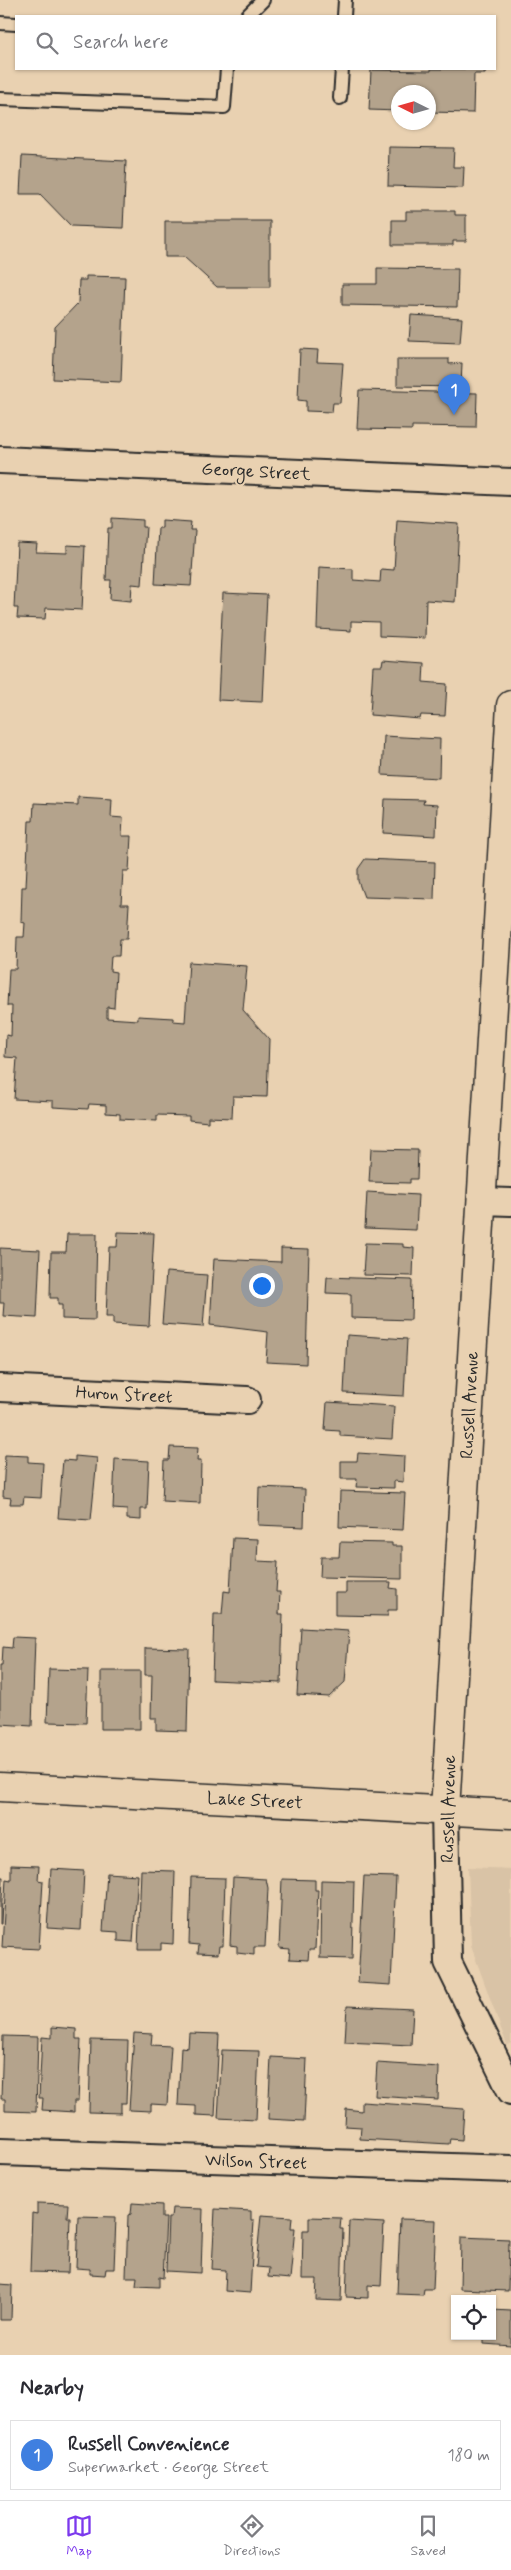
<!DOCTYPE html>
<html lang="en">
<head>
<meta charset="utf-8">
<style>
	:root { --surface:#fff; --page:#f2f2f3; --text:#2b2b33; --muted:#7c7c81; --line:#e1e1e2; --accent:#7c3aed }
	body { margin:0; font-family:Mynerve,sans-serif; background:var(--page); color:var(--text) }
	.controls { position:absolute; right:15px; bottom:15px; display:grid; overflow:hidden; border-radius:0px; box-shadow:0 1px 4px #0004 }
	.controls button { width:45px; height:45px; display:grid; place-items:center; padding:0; border:0; border-bottom:1px solid var(--line); background:var(--surface); color:var(--text); font:25px sans-serif }
	.compass { position:absolute; left:391px; top:85px; width:45px; height:45px; border-radius:50%; background:var(--surface); box-shadow:0 1px 4px #0004; rotate:275deg }
	.you { position:absolute; left:261px; top:1285px; width:18px; height:18px; margin:-12px; border:4px solid #fff; border-radius:50%; background:#1a73e8; box-shadow:0 0 0 8px #1a73e833 }
	.badge { display:grid; place-items:center; width:32px; height:32px; border-radius:50%; background:var(--accent); color:#fff; font-size:16px; font-weight:700 }
	.pin { position:absolute; translate:-50% -41px; filter:drop-shadow(0 1px 2px #0008) }
	.pin::after { content:''; position:absolute; top:26px; width:18px; height:15px; background:inherit; clip-path:polygon(0 0,100% 0,50% 100%) }
	.list { margin:0; padding:0; list-style:none }
	h2 { display:flex; justify-content:space-between; align-items:center; height:65px; margin:0; padding:0 20px; font-size:21px }
	h2 small { font-size:16px; font-weight:400; color:var(--muted) }
	.list li { display:grid; grid-template-columns:32px 1fr auto; gap:15px; align-items:center; box-sizing:border-box; height:70px; margin:0 10px 10px; padding:0 10px; border:1px solid var(--line); border-radius:0px }
	.list b { display:block; font-size:19px; white-space:nowrap }
	.list p { margin:0; font-size:16px; white-space:nowrap; color:var(--muted) }
	.list em { font-size:16px; font-style:normal; color:var(--muted) }
	.icon { flex:none; width:28px; height:28px; fill:none; stroke:currentColor; stroke-width:2; stroke-linecap:round; stroke-linejoin:round }
	.map { position:relative; flex:none; width:511px; height:2355px; overflow:hidden }
	.search { position:absolute; background:var(--surface); box-shadow:0 1px 4px #0004; left:15px; right:15px; top:15px; height:55px; display:flex; align-items:center; gap:12px; box-sizing:border-box; padding:0 18px; border-radius:0px; color:var(--muted); font-size:19px }
	.sheet { height:145px; background:var(--surface) }
	nav { display:flex; justify-content:space-around; align-items:center; box-sizing:border-box; height:70px; border-top:1px solid var(--line); background:var(--surface); font-size:14px; color:var(--muted) }
	nav a { display:grid; justify-items:center; gap:2px }
	nav .on { color:var(--accent) }
	.map>svg:first-child { display:block }
	.built { fill:#d9c3a6 }
	.building { fill:#b4a38c; stroke:#2b2b2b }
	.lines { fill:none; stroke-linecap:round; stroke-linejoin:round }
	.service-casing { stroke:#2b2b2b; stroke-width:16 }
	.minor-casing { stroke:#2b2b2b; stroke-width:30 }
	.tertiary-casing { stroke:#2b2b2b; stroke-width:31 }
	.secondary-casing { stroke:#2b2b2b; stroke-width:31 }
	.service { stroke:#e9d1b1; stroke-width:12 }
	.minor { stroke:#e9d1b1; stroke-width:26 }
	.tertiary { stroke:#e9d1b1; stroke-width:28 }
	.secondary { stroke:#e9d1b1; stroke-width:28 }
	.labels { text-anchor:middle; stroke-width:4; stroke-linejoin:round; paint-order:stroke }
	.street-label { font-size:18px; fill:#2b2b2b; stroke:#e9d1b1 }
</style>
</head>
<body>
<div class="map">
<svg width="511" height="2355" viewBox="0 0 511 2355">
	<rect width="100%" height="100%" fill="#e9d1b1"/>
	<filter id="ink" filterUnits="userSpaceOnUse"><feTurbulence type="fractalNoise" baseFrequency=".02" numOctaves="2"/><feDisplacementMap in="SourceGraphic" scale="10" xChannelSelector="R" yChannelSelector="G"/><feConvolveMatrix kernelMatrix="1 2 1 2 8 2 1 2 1" color-interpolation-filters="sRGB"/></filter>
	<g filter="url(#ink)">
		<path class="built" d="M468 1867 511 1869V2043L507 2045 471 1946Z"/>
		<path class="building" d="M431 69H486L485 74H474L473 113 428 112V92H398V111L369 110 371 70 431 71Z
			M389 147 454 148 453 167H464L463 188 388 186Z
			M22 156 126 161 123 228 71 226 40 194H20Z
			M406 211H455V215H466V241H453V245H392V220H406Z
			M165 221H270V287H217L184 257H165Z
			M377 268 458 269 457 307 342 305V284H377Z
			M86 276 125 277 121 382 53 379 55 327 78 303 79 280H86Z
			M411 315 462 318 460 343 409 341Z
			M300 349 318 350 317 362 343 363 340 403H333L332 412 306 411V401L298 400Z
			M397 359H449V364L462 363 461 387 397 386Z
			M359 390 477 393 476 427 412 426V430L357 429Z
			M112 518 143 520V527H146L142 585 132 584 131 601 110 599 111 580H106L108 528H112Z
			M162 520 191 522 190 530H195L191 586 155 584 158 528H162Z
			M397 520 459 524 455 602 426 600 425 638 379 636V622L351 621V631L317 629 319 567 353 569V580L380 582 381 569 394 570Z
			M17 543 37 544 36 552 67 553V545L85 546 82 610 46 608 45 619 17 618 18 608H14Z
			M223 593 267 595 262 702 218 700Z
			M383 660 424 663 423 682 447 684 445 716 421 715 420 719 370 715 373 666H382Z
			M384 736 440 739 439 778 382 775Z
			M78 797 112 799 111 817 123 818 122 836H131L129 871H123L121 904H129L127 939H120L119 956H111L110 971 116 972 114 1008 107 1007V1018L138 1020V1016L173 1018V1021L185 1022 189 962 247 966 243 1010 269 1039 267 1097 233 1096 232 1118 208 1117V1122L189 1120V1116L157 1115V1121L120 1119V1114L106 1113V1105L89 1104 88 1109 53 1107V1101L14 1099 17 1058 5 1057 6 1035 11 1036 12 1006H7L9 969H16L17 937H24L25 923 21 922 22 887H26L29 821H33L34 803 78 805Z
			M385 799 424 800 423 804 437 805 436 836 383 833Z
			M365 859 435 862 434 899 364 897 358 881V869Z
			M371 1149 418 1150 417 1179H410V1183L369 1182Z
			M367 1192 418 1195 416 1230 365 1228Z
			M118 1232 154 1233 149 1326 113 1324V1317H106L109 1247H117Z
			M67 1234H97L95 1320 62 1319V1305H58V1298H50L51 1252H66Z
			M365 1243 403 1244V1247L414 1248 413 1276 363 1275Z
			M0 1248 40 1250 37 1318 3 1316 4 1303H0Z
			M281 1248 309 1249 306 1364 266 1362 268 1332 210 1325 214 1259 281 1262Z
			M166 1272 207 1275 203 1327 162 1324Z
			M327 1277 412 1280 411 1320 351 1318V1294L326 1293Z
			M347 1335 407 1339 404 1396 344 1393Z
			M327 1402 394 1406 392 1439 340 1436V1431L325 1430Z
			M170 1447 198 1448 197 1461H201L200 1503 162 1501 164 1460H169Z
			M358 1453 404 1456 403 1482 394 1481V1488L356 1487 357 1479H341V1461H357Z
			M5 1455 28 1456V1462L43 1463 41 1498 24 1497 23 1504H10L11 1498 3 1497Z
			M75 1456 97 1458 91 1520 58 1518 63 1460 75 1461Z
			M115 1459 149 1461 147 1509H141V1520L127 1519V1510L113 1509Z
			M259 1487 305 1489 304 1527 258 1525Z
			M340 1491 405 1493 403 1530 339 1527Z
			M233 1538 258 1539 257 1561 278 1562 276 1592H280L279 1614H283L281 1683 212 1680 214 1614H222L224 1591 230 1592Z
			M340 1542 392 1543V1546H402V1579L320 1577 321 1557H339Z
			M346 1582H391L390 1588 397 1589V1610H388V1616L335 1615V1593H346Z
			M301 1628 349 1631 345 1682 329 1697 297 1695Z
			M13 1637 35 1638 32 1726 0 1724V1665H2L3 1647 12 1648Z
			M145 1648 189 1649 187 1731 156 1730V1718H151L152 1675H145Z
			M49 1669 88 1670 86 1723 47 1722Z
			M101 1671H140V1729H101Z
			M11 1865 39 1866 38 1880 43 1881 39 1949 2 1947 6 1879 11 1880Z
			M51 1869 84 1871 81 1930 47 1928Z
			M141 1870 175 1871 173 1944 161 1943V1950H138Z
			M107 1873 138 1875 133 1942 118 1941V1932L103 1931Z
			M364 1876 396 1877 391 1985 358 1983Z
			M0 1877H3L1 1924H0Z
			M191 1877 225 1878 223 1946H219L218 1954 198 1953 199 1945 189 1944Z
			M233 1877 266 1879 268 1888 265 1947H254V1955L237 1953V1946L230 1945Z
			M282 1879 315 1880V1890H318L315 1949H309L308 1960 289 1959 290 1949 279 1948Z
			M321 1880 354 1881 352 1959 320 1958Z
			M347 2006 413 2009 411 2045 345 2042Z
			M52 2027 76 2029V2039H81L78 2101H74V2112L42 2110 43 2098H39L42 2037 52 2038Z
			M134 2033 152 2034 151 2045 171 2046 167 2105 151 2104V2111L129 2110Z
			M189 2033 219 2034 215 2116 196 2115V2106L178 2105 181 2047 188 2048Z
			M3 2036 38 2037 36 2112 5 2111V2099H1Z
			M91 2040 128 2041 126 2103H121V2113L89 2112Z
			M222 2050 259 2051 256 2120 218 2118Z
			M271 2057 307 2059 304 2121 268 2119Z
			M377 2063 439 2067 438 2100 375 2096Z
			M362 2102 464 2109 462 2140 450 2139 449 2144 360 2139 361 2127 345 2126 346 2109 362 2111Z
			M37 2203 68 2204 67 2217H70L68 2273 30 2272 32 2213 37 2214Z
			M132 2203 162 2205V2218H166L163 2278 159 2277V2287L136 2286 137 2277H126L128 2215 131 2214Z
			M172 2208 203 2209 201 2273 166 2271 168 2218H171Z
			M215 2209 251 2211V2220H254L250 2293 225 2291 226 2270 212 2269Z
			M261 2215 292 2217 291 2228H295L290 2279 268 2277 269 2268 256 2267Z
			M78 2216 116 2217 114 2269H106L105 2275 90 2274V2269L76 2268Z
			M309 2217 341 2218 340 2229H343L341 2301 316 2300 317 2279H302L303 2230H309Z
			M400 2219 436 2220 433 2289H424L423 2295 397 2294Z
			M349 2221 384 2223 381 2286 368 2285V2298L346 2297Z
			M461 2237 509 2239 508 2291 460 2289Z
			M0 2284 12 2285 11 2320H0Z
			M492 2310 511 2311V2346L484 2344V2336H492Z"/>
		<g class="lines">
			<g class="service-casing">
				<path id="service" d="M247 16 263 0
					M344 16 345 0
					M0 23 16 24
					M340 98 342 69
					M0 99 224 107 227 69"/>
			</g>
			<g class="minor-casing">
				<path id="minor" d="M0 460 511 482
					M481 1201 511 1202
					M0 1388 247 1400
					M445 1810 448 1962 511 2091
					M0 2152 511 2169"/>
			</g>
			<g class="tertiary-casing">
				<path id="tertiary" d="M445 1810 511 705"/>
			</g>
			<g class="secondary-casing">
				<path id="secondary" d="M0 1787 511 1814"/>
			</g>
			<use href="#service" class="service"/>
			<use href="#minor" class="minor"/>
			<use href="#tertiary" class="tertiary"/>
			<use href="#secondary" class="secondary"/>
		</g>
	</g>
	<g class="labels">
		<g class="street-label">
			<text transform="translate(256 471) rotate(3)" y="6">George Street</text>
			<text transform="translate(124 1394) rotate(3)" y="6">Huron Street</text>
			<text transform="translate(469 1405) rotate(-87)" y="6">Russell Avenue</text>
			<text transform="translate(255 1800) rotate(3)" y="6">Lake Street</text>
			<text transform="translate(448 1809) rotate(-89)" y="6">Russell Avenue</text>
			<text transform="translate(256 2161) rotate(2)" y="6">Wilson Street</text>
		</g>
	</g>
</svg>
<div class="controls">
<button><svg class="icon" aria-label="locate" viewBox="0 0 24 24"><circle cx="12" cy="12" r="6"/><path d="M12 2v4M12 18v4M2 12h4M18 12h4"/></svg></button>
</div>
<svg class="compass" viewBox="-18 -18 36 36"><path d="M0-13l5 13h-10z" fill="#e53935"/><path d="M0 13l5-13h-10z" fill="#7c7c81"/></svg>
<div class="you"></div>
<div class="pin badge" style="left:454px;top:415px;background:#3f7fe0">1</div>
<div class="search"><svg class="icon" aria-label="search" viewBox="0 0 24 24"><circle cx="10" cy="10" r="6"/><path d="M15 15l6 6"/></svg>Search here</div>
</div>
<section class="sheet">
<h2>Nearby<small></small></h2>
<ul class="list">
<li><span class="badge" style="background:#3f7fe0">1</span><div><b>Russell Convenience</b><p>Supermarket · George Street</p></div><em>180 m</em></li>
</ul>
</section>
<nav>
<a class="on"><svg class="icon" aria-label="map" viewBox="0 0 24 24"><path d="M3 6l6-2 6 2 6-2v14l-6 2-6-2-6 2zM9 4v14M15 6v14"/></svg>Map</a>
<a><svg class="icon" aria-label="directions" viewBox="0 0 24 24"><path d="M12 3l9 9-9 9-9-9zM9 14v-3h6M13 9l2 2-2 2"/></svg>Directions</a>
<a><svg class="icon" aria-label="saved" viewBox="0 0 24 24"><path d="M7 4h10v16l-5-4-5 4z"/></svg>Saved</a>
</nav>
</body>
</html>
